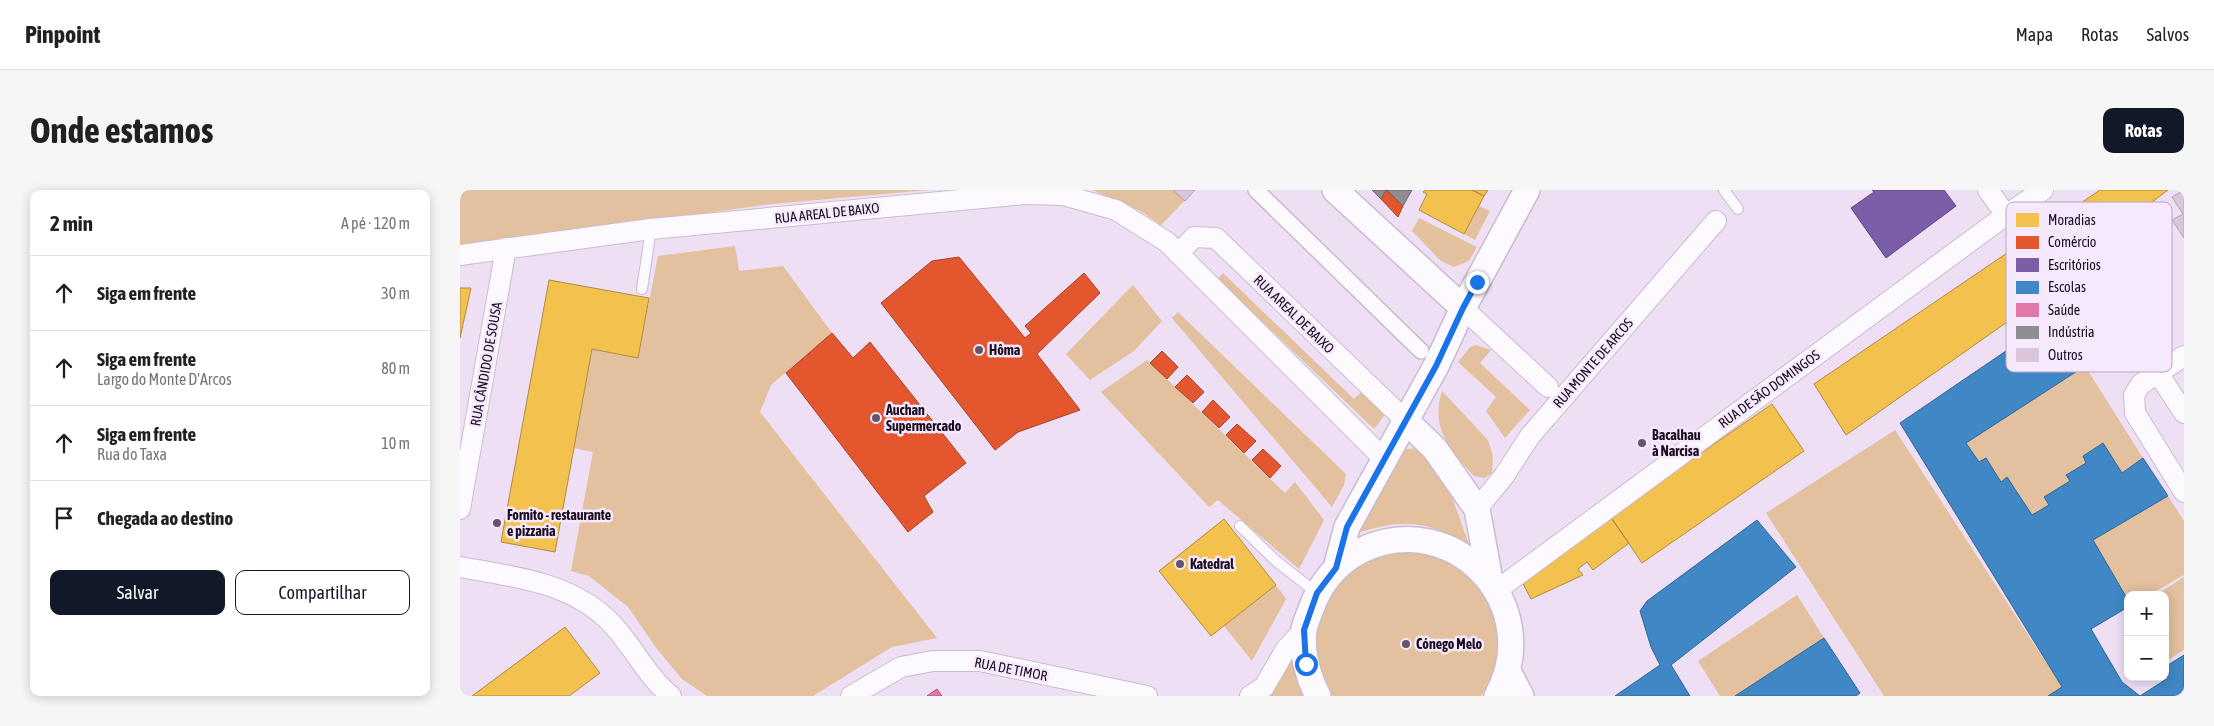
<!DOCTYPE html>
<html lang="pt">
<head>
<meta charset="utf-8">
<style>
	:root { --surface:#fff; --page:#f6f6f6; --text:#202124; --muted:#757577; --line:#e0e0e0; --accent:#111827 }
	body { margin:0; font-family:"Asap Condensed",sans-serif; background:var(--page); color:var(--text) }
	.controls { position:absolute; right:15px; bottom:15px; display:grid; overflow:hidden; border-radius:10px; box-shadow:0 2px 12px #0003 }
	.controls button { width:45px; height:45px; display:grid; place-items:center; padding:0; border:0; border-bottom:1px solid var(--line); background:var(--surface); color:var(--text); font:25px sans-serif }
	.stop { position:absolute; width:15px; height:15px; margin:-11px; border:4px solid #1a73e8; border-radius:50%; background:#fff }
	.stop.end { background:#1a73e8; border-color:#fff; box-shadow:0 1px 5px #0008 }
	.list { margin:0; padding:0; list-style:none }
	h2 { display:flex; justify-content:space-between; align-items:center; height:65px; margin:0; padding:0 20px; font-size:21px }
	h2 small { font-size:16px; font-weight:400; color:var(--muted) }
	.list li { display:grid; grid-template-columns:32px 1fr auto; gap:15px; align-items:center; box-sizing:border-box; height:75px; padding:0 20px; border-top:1px solid var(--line) }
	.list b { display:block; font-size:19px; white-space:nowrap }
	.list p { margin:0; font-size:16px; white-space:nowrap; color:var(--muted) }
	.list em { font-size:16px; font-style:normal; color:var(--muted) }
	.actions { display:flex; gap:10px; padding:15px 20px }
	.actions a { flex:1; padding:11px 0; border:1px solid var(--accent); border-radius:10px; text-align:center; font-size:18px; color:var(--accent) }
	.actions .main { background:var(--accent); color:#fff }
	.icon { flex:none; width:28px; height:28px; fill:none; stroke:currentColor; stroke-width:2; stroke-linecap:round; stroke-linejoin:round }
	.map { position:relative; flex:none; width:1724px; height:506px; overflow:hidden; border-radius:10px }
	header { display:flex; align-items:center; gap:30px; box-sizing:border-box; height:70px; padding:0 25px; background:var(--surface); border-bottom:1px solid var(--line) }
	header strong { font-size:24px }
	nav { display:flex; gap:28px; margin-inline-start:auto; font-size:18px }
	.intro { display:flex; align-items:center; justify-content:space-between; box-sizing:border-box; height:120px; padding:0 30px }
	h1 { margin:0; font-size:35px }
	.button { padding:12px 22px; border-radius:10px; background:var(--accent); color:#fff; font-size:18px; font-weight:700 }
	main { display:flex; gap:30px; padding:0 30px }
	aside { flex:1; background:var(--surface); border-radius:10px; box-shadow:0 2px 12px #0003 }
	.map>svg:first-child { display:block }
	.green { fill:#e3c09e }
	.homes { fill:#f2c14e; stroke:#b18b40 }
	.shops { fill:#e4572e; stroke:#a7412a }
	.offices { fill:#7b5ea7; stroke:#5e467e }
	.schools { fill:#3f88c5; stroke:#346393 }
	.health { fill:#e377a8; stroke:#a7577f }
	.industry { fill:#8d8d92; stroke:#6a6770 }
	.building { fill:#dac5da; stroke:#b3a3b4 }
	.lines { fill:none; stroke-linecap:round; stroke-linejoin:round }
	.service-casing { stroke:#cabccf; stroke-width:12 }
	.pedestrian-casing { stroke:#cabccf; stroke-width:18 }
	.minor-casing { stroke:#cabccf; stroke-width:22 }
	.tertiary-casing { stroke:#cabccf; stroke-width:28 }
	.service { stroke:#fcfafe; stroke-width:10 }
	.pedestrian { stroke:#fcfafe; stroke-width:15 }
	.minor { stroke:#fcfafe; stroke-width:20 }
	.tertiary { stroke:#fcfafe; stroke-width:25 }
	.route { stroke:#1a73e8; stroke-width:6 }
	.poi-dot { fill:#64566a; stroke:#f7e9fd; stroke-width:2 }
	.labels { text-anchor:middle; stroke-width:5; stroke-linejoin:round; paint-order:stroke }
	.street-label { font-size:14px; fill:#1a0d1f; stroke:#f7e9fd }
	.poi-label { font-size:14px; font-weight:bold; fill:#1a0d1f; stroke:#f7e9fd; text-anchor:start }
	.key { fill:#f7e9fd; stroke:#b5a7ba; stroke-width:1 }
	.key-label { font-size:14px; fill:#1a0d1f }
</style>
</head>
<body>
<header>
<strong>Pinpoint</strong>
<nav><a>Mapa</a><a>Rotas</a><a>Salvos</a></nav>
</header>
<div class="intro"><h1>Onde estamos</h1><a class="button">Rotas</a></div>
<main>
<aside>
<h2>2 min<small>A pé · 120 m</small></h2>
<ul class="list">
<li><svg class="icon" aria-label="ahead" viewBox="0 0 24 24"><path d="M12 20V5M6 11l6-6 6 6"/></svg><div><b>Siga em frente</b></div><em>30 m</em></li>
<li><svg class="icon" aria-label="ahead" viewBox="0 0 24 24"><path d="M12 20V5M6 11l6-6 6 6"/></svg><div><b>Siga em frente</b><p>Largo do Monte D'Arcos</p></div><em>80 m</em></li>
<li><svg class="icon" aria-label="ahead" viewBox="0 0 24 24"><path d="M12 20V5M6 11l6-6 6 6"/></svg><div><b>Siga em frente</b><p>Rua do Taxa</p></div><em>10 m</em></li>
<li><svg class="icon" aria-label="arrive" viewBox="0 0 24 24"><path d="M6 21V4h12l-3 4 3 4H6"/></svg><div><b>Chegada ao destino</b></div></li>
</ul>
<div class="actions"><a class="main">Salvar</a><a>Compartilhar</a></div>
</aside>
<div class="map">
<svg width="1724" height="506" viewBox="0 0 1724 506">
	<rect width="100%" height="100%" fill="#eedff5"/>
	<path class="green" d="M0 0H469L312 14 0 57Z
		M632 0H735L701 35 682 22Z
		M1019 16 1030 21 1015 50 1004 44Z
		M959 28 1017 57 1009 71 994 77 981 71 952 41Z
		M275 56 279 81 323 76 372 143 311 195 300 222 477 448 432 457 353 506H247L222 489 197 459 168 417 129 386 111 381 133 262 114 258 132 159 178 167 198 66Z
		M763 83 894 209 902 201 926 223 914 239 758 89Z
		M673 95 702 131 674 161 630 190 606 164Z
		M718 122 886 284 884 295 872 317 712 128Z
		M1016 155 1031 160 1020 173 1070 220 1045 248 1026 221 1036 207 998 172 1010 157Z
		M687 170 825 303 835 292 864 330 839 379 758 310 749 317 641 202Z
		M1625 176 1683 268 1662 283 1642 253 1623 266 1626 273 1606 284 1610 291 1584 307 1589 315 1572 325 1547 288 1541 292 1519 272 1506 253Z
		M982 201 1028 250 1033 266 1032 284 1024 288 1014 286C990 261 970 237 982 201Z
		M1435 240 1602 497 1588 506H1424L1306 323Z
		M959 258 987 293 1011 360C973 329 942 329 897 343L936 271 946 259Z
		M1708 306 1724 331V385L1689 405H1668V410L1633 350Z
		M935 361C954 362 974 362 991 372 1037 399 1053 463 1021 506H873C848 469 851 419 883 386 898 372 917 367 935 361Z
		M1724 387V460L1705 472V405H1696Z
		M816 395 826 409 792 471 764 436Z
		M1337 405 1364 448 1275 506H1260L1238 471Z
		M832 470 838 493 843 506H808Z"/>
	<path class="homes" d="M965 0H1012L1024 6 1004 44 959 20 967 4 963 2Z
		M1012 0H1028L1024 6Z
		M1640 0H1708L1671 28 1677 41 1386 245 1354 194Z
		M89 90 189 108 178 168 132 159 95 362 41 352Z
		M0 98H11L0 148Z
		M1312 214 1344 261 1182 373 1150 326Z
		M1150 326 1169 353 1133 380 1127 372 1118 379 1123 385 1071 409 1061 390Z
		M764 329 816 395 751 446 699 381Z
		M105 437 140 483 109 506H12Z"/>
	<path class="shops" d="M926 0 943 16 938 27 921 9Z
		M499 67 565 148 571 143 565 136 624 83 640 103 577 164 620 220 558 242 535 260 421 113 472 71Z
		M372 143 393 168 410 152 506 273 464 306 473 322 448 342 326 183Z
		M702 161 718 177 707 189 690 173Z
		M727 185 744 202 733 213 715 197Z
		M753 210 770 227 759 238 742 222Z
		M777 234 796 251 784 263 766 245Z
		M803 259 821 276 810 288 792 270Z"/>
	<path class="offices" d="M1412 0H1484L1496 16 1426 68 1391 18 1414 2Z"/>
	<path class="schools" d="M1593 129 1625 176 1506 253 1519 272 1526 268 1541 292 1547 287 1572 325 1589 315 1584 307 1610 291 1606 285 1626 273 1623 266 1643 253 1662 283 1683 268 1708 306 1633 350 1668 410V417L1631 439 1662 492 1680 506H1588L1602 497 1440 233Z
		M1297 330 1336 377 1211 475 1230 506H1155L1200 475 1191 457 1180 421 1187 411Z
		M1364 448 1400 503 1396 506H1275Z
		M1724 465V506H1680L1708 488 1705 483V477Z"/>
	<path class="health" d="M477 499 482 506H467Z"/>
	<path class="industry" d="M912 0H926L921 9Z
		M927 0H952L943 16Z"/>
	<path class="building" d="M713 0H735L725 11Z
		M1724 0V48L1712 30 1723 24 1712 7Z"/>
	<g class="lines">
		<g class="service-casing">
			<path id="service" d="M1264 0 1278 19
				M182 99 191 39
				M780 336 816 371 857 403"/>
		</g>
		<g class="pedestrian-casing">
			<path id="pedestrian" d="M796 0 961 161"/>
		</g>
		<g class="minor-casing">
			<path id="minor" d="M1528 0 1546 25
				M718 64 734 47 756 48 945 230
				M0 65 191 39 565 4 603 5 656 20 707 52 924 269
				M1003 118 1088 197
				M1724 166 1681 194 1674 205 1675 223 1724 302
				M1698 183 1724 223
				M0 319 46 58
				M1017 319 1044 286 1070 246 1256 31
				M0 377C51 386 109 392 148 430 172 453 185 485 211 506
				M1037 400 1546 25 1583 0
				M391 506 441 477 473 471H520L687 506
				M790 506 804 497 826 459 844 440"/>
		</g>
		<g class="tertiary-casing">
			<path id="tertiary" d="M875 0 1003 118 976 176 887 337 876 378
				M1003 118 1067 0
				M945 230 975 259 1017 319 1030 390
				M1048 481 1061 506
				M858 506C848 487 841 462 844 440 845 433 849 425 851 419 860 393 878 372 902 360 995 317 1086 416 1037 506"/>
		</g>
		<use href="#service" class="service"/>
		<use href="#pedestrian" class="pedestrian"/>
		<use href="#minor" class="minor"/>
		<use href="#tertiary" class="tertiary"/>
	</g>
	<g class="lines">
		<path class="route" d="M846 474 844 440 857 403 876 378 887 337 976 176 1003 118 1017 92"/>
	</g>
	<g class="poi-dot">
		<circle cx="519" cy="160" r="5"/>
		<circle cx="416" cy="228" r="5"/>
		<circle cx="1182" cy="253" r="5"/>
		<circle cx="37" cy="333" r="5"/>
		<circle cx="720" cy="374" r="5"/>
		<circle cx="946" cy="454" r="5"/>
	</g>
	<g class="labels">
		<g class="street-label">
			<text transform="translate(367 23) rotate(-6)" y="5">RUA AREAL DE BAIXO</text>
			<text transform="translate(834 124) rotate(44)" y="5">RUA AREAL DE BAIXO</text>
			<text transform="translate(1133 173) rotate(-49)" y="5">RUA MONTE DE ARCOS</text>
			<text transform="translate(26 174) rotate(-80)" y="5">RUA CÂNDIDO DE SOUSA</text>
			<text transform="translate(1309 199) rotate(-36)" y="5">RUA DE SÃO DOMINGOS</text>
			<text transform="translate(551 479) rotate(11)" y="5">RUA DE TIMOR</text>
		</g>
		<g class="poi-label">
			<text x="529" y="165">Hôma</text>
			<text x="426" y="225">Auchan<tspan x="426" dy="16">Supermercado</tspan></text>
			<text x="1192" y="250">Bacalhau<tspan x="1192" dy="16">à Narcisa</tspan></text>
			<text x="47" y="330">Fornito - restaurante<tspan x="47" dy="16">e pizzaria</tspan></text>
			<text x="730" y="379">Katedral</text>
			<text x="956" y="459">Cónego Melo</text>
		</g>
	</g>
	<rect x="1546" y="12" width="166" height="170" rx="8" class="key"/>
	<rect x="1556" y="23" width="23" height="14" fill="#f2c14e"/>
	<rect x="1556" y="46" width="23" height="13" fill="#e4572e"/>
	<rect x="1556" y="68" width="23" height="14" fill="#7b5ea7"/>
	<rect x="1556" y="91" width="23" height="13" fill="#3f88c5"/>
	<rect x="1556" y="113" width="23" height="14" fill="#e377a8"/>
	<rect x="1556" y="136" width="23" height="13" fill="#8d8d92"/>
	<rect x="1556" y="158" width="23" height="14" fill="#dac5da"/>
	<g class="key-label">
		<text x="1588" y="35">Moradias</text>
		<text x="1588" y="57">Comércio</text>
		<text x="1588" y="80">Escritórios</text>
		<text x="1588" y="102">Escolas</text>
		<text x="1588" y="125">Saúde</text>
		<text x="1588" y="147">Indústria</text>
		<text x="1588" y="170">Outros</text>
	</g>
</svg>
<div class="controls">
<button>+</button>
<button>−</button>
</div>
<div class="stop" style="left:846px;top:474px"></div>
<div class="stop end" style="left:1017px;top:92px"></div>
</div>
</main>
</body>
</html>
